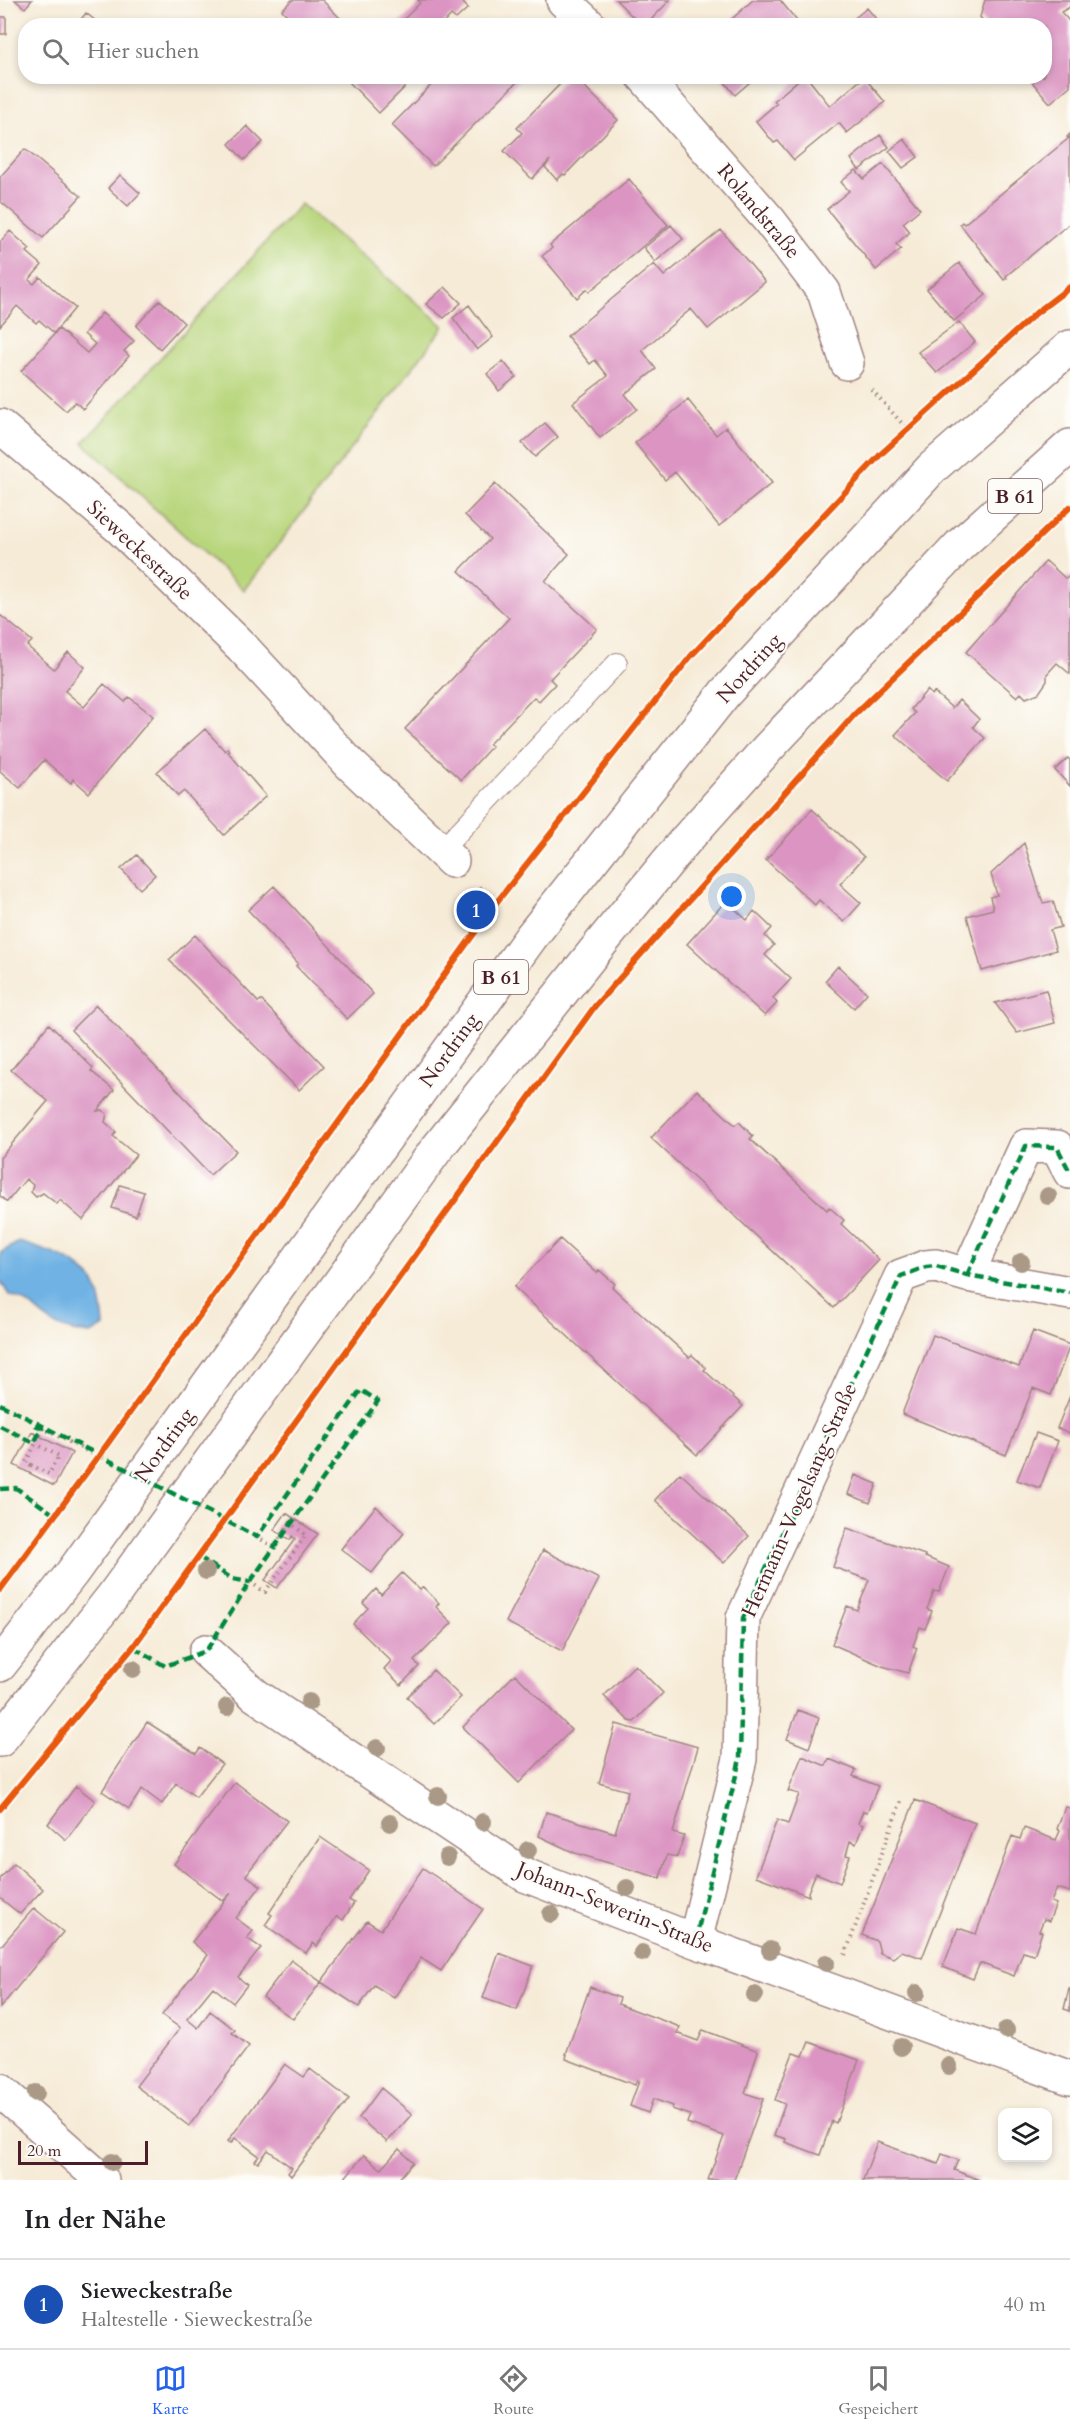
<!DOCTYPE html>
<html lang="de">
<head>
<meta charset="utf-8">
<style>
	:root { --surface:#fff; --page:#f6f6f6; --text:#202124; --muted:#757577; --line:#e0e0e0; --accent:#2563eb }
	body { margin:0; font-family:Cardo,serif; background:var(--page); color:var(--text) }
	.controls { position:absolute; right:18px; bottom:18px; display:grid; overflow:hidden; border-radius:12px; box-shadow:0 3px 9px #0003 }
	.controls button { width:54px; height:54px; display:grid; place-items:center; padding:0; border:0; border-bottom:2px solid var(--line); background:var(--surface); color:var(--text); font:30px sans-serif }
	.scale { position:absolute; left:18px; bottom:15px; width:130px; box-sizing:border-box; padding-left:6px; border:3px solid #4a1f2b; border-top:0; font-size:16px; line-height:21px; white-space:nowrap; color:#4a1f2b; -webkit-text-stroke:4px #fdfcf7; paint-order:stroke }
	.you { position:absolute; left:732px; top:897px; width:21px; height:21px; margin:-15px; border:4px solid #fff; border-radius:50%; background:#1a73e8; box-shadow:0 0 0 9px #1a73e833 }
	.badge { display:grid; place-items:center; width:39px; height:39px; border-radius:50%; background:var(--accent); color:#fff; font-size:20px; font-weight:700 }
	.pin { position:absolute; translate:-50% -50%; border:3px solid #fff; box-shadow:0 2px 6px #0006 }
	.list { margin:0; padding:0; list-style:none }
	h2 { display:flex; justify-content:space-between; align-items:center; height:78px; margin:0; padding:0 24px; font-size:26px }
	h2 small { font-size:20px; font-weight:400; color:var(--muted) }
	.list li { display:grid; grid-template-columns:39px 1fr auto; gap:18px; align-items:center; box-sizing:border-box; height:90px; padding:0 24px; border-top:2px solid var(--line) }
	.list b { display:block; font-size:22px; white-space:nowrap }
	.list p { margin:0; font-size:20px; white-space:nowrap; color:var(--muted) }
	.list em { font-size:20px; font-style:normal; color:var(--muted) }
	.icon { flex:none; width:33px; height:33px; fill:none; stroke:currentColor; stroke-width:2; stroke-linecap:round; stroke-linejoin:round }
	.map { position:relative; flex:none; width:1070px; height:2180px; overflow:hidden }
	.search { position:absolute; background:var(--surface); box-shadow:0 3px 9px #0003; left:18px; right:18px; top:18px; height:66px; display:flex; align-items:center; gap:15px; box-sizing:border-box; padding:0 21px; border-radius:24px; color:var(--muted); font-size:22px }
	.sheet { height:168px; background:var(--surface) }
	nav { display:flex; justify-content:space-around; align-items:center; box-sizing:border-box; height:84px; border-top:2px solid var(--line); background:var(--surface); font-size:16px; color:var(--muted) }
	nav a { display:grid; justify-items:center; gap:3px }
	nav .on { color:var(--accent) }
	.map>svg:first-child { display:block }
	.green { fill:#b8d67c; stroke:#817a54; stroke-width:1.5 }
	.water { fill:#6fb2e4; stroke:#5c6888; stroke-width:1.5 }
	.building { fill:#dc95c3 }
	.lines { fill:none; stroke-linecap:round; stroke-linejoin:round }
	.lane-casing { stroke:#a08581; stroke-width:22 }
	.street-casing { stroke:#a08581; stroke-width:36 }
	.primary-casing { stroke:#a08581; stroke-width:36 }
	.path { stroke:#a08581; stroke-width:4; stroke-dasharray:1.5 4.5; stroke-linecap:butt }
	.lane { stroke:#fff; stroke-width:20 }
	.street { stroke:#fff; stroke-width:33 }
	.primary { stroke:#fff; stroke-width:33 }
	.path-bridge { stroke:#a08581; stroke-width:4; stroke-dasharray:1.5 4.5; stroke-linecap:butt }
	.quiet { stroke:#00873e; stroke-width:4.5; stroke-dasharray:9 4.5; stroke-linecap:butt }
	.cycleway-casing { stroke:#fdfcf7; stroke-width:10 }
	.cycleway { stroke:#e8590c; stroke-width:6 }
	.tree { fill:#aa9986 }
	.labels { text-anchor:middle; stroke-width:4.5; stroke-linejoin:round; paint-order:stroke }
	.shield { fill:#fdfcf7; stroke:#806168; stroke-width:1.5 }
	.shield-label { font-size:20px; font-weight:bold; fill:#4a1f2b }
	.street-label { font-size:21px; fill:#4a1f2b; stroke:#fdfcf7 }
</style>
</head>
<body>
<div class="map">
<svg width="1070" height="2180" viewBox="0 0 1070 2180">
	<rect width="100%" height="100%" fill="#fdfcf7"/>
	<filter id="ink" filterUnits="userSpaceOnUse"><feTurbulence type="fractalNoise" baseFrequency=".0167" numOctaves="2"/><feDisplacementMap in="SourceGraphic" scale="12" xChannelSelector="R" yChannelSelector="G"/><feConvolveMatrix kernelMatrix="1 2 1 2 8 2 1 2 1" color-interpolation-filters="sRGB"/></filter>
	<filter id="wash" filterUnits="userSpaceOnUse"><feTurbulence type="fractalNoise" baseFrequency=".008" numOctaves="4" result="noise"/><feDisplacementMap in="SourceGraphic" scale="24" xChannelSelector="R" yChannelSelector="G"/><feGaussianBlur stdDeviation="1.35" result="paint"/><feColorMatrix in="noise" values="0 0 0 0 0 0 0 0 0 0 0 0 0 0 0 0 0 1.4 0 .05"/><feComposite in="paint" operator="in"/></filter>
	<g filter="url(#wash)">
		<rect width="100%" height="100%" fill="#f6ebd7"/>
		<path class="green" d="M301 204 444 326 244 590 83 443Z"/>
		<path class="water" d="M19 1242C45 1250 86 1261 97 1289 102 1300 103 1314 104 1326L91 1334C77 1332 62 1330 49 1321 32 1309 31 1302 9 1295L0 1280V1253Z"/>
		<g id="blocks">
			<path class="building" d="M15 0H32L25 8Z
				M292 0H322L343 21 339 26H298L282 10Z
				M418 0H466L463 3 468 8 456 19 451 15 441 26H397L420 3Z
				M616 0H670L645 26H642Z
				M753 0H780L801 26H724Z
				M985 0H1070V7L1061 12 1070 22V86L1050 103 1027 76H1044V26H987L980 17Z
				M867 8 882 26H845Z
				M86 13 102 26 77 24Z
				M0 17H6V34H0Z
				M354 76H413L414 78 379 113 349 82Z
				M440 76H523L433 166 392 125Z
				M568 76H574L618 120 565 175 563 174 557 180 545 167 550 160 532 179 504 151 522 133 517 128Z
				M720 76H757L735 95Z
				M803 76H806L830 106 864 77 885 102 847 133 839 123 794 160 778 141 774 143 756 121 777 103 774 101Z
				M247 126 263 142 244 160 229 144Z
				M1070 134V223L1006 276 1007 278 1004 280 960 224 962 222 964 224 1069 138 1067 137Z
				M880 135 889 147 859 170 851 159Z
				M904 139 918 157 903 168 889 151Z
				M25 149 81 196 43 238 0 201V177Z
				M883 164 920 209 903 223 910 232 896 244 901 249 876 270 827 209 849 191 841 182 856 170 864 179Z
				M120 175 140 193 128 206 108 188Z
				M629 179 668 225 589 292 587 289 577 298 542 256 552 248 550 245Z
				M671 225 683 239 655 262 644 248Z
				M721 230 765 282 708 329 691 309 642 350 656 369 625 394 637 409 600 438 573 403 608 376 595 360 590 364 567 336 654 264 664 276Z
				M10 231 30 249 27 252 42 265 29 280 34 284 40 277 75 308 54 333 39 320 36 323 17 306 0 326V242Z
				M959 263 986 295 954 321 927 289Z
				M445 287 461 303 444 318 426 304Z
				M160 300 184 323 160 349 136 326Z
				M469 305 493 337 477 350 453 318Z
				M102 313 134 341 124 351 129 356 83 409 75 402 66 411 21 371 59 329 87 353 95 344 84 334Z
				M959 322 975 342 937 373 918 352Z
				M503 361 516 377 499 391 487 374Z
				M688 400 716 435 726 427 772 483 719 526 675 472 665 480 635 443Z
				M545 423 558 437 535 457 522 443Z
				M495 484 569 554 545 581 597 629 550 679 555 684 539 701 534 697 489 744 492 746 461 780 405 729 509 618 459 571 490 539 465 515Z
				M1046 561 1066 579 1070 575V674L1057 663 1047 674V681L1039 693 1026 698 1021 693 1017 697 966 652Z
				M0 615 32 641 27 646 54 669 68 652 85 667 65 691 84 707 104 684 125 702 129 697 153 716 89 793 73 779 71 783 44 760 20 788 0 771Z
				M927 690 932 695 934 692 952 708 959 700 979 719 973 727 985 738 947 781 895 735 915 713 911 709Z
				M205 729 225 751 228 748 230 751 228 752 266 796 224 835 184 791 178 796 157 772Z
				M1068 758 1070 760V786L1055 770Z
				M812 809 864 857 840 884 861 903 844 922 819 900 815 905 766 860Z
				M1024 843 1043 903 1053 901 1061 927 1050 930 1056 950 982 971 967 916 993 909 990 897 997 895 991 874Z
				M137 855 155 875 140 889 121 869Z
				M274 886 373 994 347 1019 296 966 298 963 248 910Z
				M726 901 747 920 754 911 772 928 765 936 774 945 765 955 791 979 773 998 777 1003 765 1016 687 944Z
				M195 935 258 1002 261 1000 324 1066 299 1090 169 960Z
				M838 966 867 993 854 1008 825 981Z
				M1046 990 1055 1023 1017 1033 995 1003Z
				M96 1005 236 1151 210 1175 71 1030Z
				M49 1024 93 1068 91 1071 114 1090 97 1111 102 1110 107 1114 105 1122 116 1132 113 1136 136 1155 83 1220 60 1200 57 1204 43 1193 36 1197 31 1192 33 1185 26 1179 7 1202 0 1196V1158L48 1101 11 1070Z
				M697 1090 735 1125 739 1122 753 1136 750 1139 827 1210 829 1207 844 1220 841 1224 879 1260 834 1308 651 1138Z
				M120 1185 144 1192 136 1216 112 1208Z
				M560 1239 597 1273 599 1270 615 1284 612 1287 689 1357 692 1355 706 1368 704 1370 743 1406 697 1455 514 1287Z
				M1033 1331 1070 1345 1051 1395 1033 1388 1006 1455 902 1414 933 1335 1019 1367Z
				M1070 1396V1433L1057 1428Z
				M32 1432 72 1453 54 1486 14 1465Z
				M1036 1433 1058 1441 1040 1488 1017 1480Z
				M680 1473 749 1536 724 1563 655 1500Z
				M855 1475 877 1484 870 1503 848 1494Z
				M376 1506 404 1533 372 1573 341 1549Z
				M286 1513 318 1534 277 1588 265 1580 295 1539 292 1536 290 1540 274 1530Z
				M847 1528 925 1555V1557L949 1567 939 1592 934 1591 927 1609 932 1611 925 1629 920 1627 913 1646 917 1648 908 1673 882 1666 832 1644 847 1606 857 1610 869 1580 833 1567Z
				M543 1550 599 1579 562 1651 506 1622Z
				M402 1573 420 1590 423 1587 439 1603 436 1607 452 1623 414 1661 419 1666 401 1685 384 1669 391 1661 353 1624 368 1608 363 1603 376 1589 381 1595Z
				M635 1665 663 1693 634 1722 629 1721 604 1696Z
				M433 1670 461 1697 434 1724 407 1697Z
				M515 1674 571 1730 519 1783 463 1727Z
				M798 1710 819 1718 809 1748 787 1739Z
				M147 1722 196 1754 200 1748 222 1764 196 1797 176 1783 162 1804 142 1789 129 1809 102 1791Z
				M616 1724 698 1747 673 1833 684 1836 677 1857 667 1855 660 1878 575 1853 539 1836 546 1812 615 1833 628 1791 599 1783Z
				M802 1756 826 1766 829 1759 856 1770 853 1776 878 1786 867 1812 863 1811 858 1823 863 1825 856 1844 850 1841 846 1855 850 1856 840 1883 816 1873 808 1892 809 1896 756 1876 777 1820 788 1824 799 1794 788 1791Z
				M235 1782 287 1821 246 1875 261 1886 236 1918 253 1931 247 1938 261 1948 238 1977 247 1985 233 2003 213 1987 187 2019 198 2028 210 2011 235 2030 232 2033 249 2046 189 2126 136 2086 180 2028 162 2015 208 1955 192 1942 231 1893 223 1901 174 1864Z
				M76 1786 95 1801 66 1840 48 1824Z
				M915 1800 975 1823 922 1958 902 1951 893 1958 880 1953 877 1941 862 1935Z
				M1065 1807 1070 1808V1892L1057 1888 1051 1902 1056 1904 1049 1921 1044 1919 1039 1931 1042 1932 1034 1955 1023 1952 1014 1976 980 1963 973 1979 943 1967 958 1928 976 1934 1012 1836 1020 1839 1024 1828 1056 1840 1060 1831 1057 1829Z
				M320 1837 369 1870 349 1900 354 1903 343 1920 337 1916 317 1946 313 1943 306 1953 265 1925 272 1915 269 1913Z
				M14 1863 43 1889 20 1914 0 1898V1879Z
				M423 1868 483 1909 441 1971 421 1958 394 1998 374 1985 359 2007 321 1982 367 1921 381 1930Z
				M34 1908 63 1932 0 2008V1947Z
				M499 1953 533 1966 517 2010 483 1998Z
				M291 1960 321 1982 293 2019 263 1997Z
				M590 1987 620 1998 618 2004 680 2027 677 2033 698 2041 703 2030 758 2051 745 2093 763 2099 734 2180H708L724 2136 687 2123 690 2115 672 2109 673 2106 653 2099 648 2113 630 2106 639 2081 637 2080 635 2085 566 2059 567 2054H566Z
				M1069 1988H1070V2011L1064 2009Z
				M809 2042 859 2060 836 2123 832 2121 820 2155 785 2142 786 2139 774 2135 785 2104 775 2100 776 2097 793 2053 803 2056Z
				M285 2064 304 2077 310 2069 349 2099 291 2176 288 2173 292 2168 268 2150 258 2163 255 2161 259 2156 235 2138 231 2143 228 2141Z
				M381 2088 412 2114 387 2142 359 2118Z
				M877 2142 938 2164 942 2154 958 2160 954 2170 980 2180H863Z
				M399 2149 413 2162 398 2180H343L364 2155 381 2169Z"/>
		</g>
	</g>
	<g filter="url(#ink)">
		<use href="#blocks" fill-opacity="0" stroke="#a08581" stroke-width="1.5"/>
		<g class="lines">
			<g class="lane-casing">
				<path id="lane" d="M441 851 617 663"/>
			</g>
			<g class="street-casing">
				<path id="street" d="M563 0 590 26
					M643 76 769 220 824 292 847 363
					M0 426 120 528 242 647 350 764 452 861
					M967 1275 1026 1146 1057 1147 1070 1172
					M206 1651 255 1695 525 1875 695 1941 1070 2078
					M695 1941 740 1759 743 1618 901 1276 926 1267 936 1266 967 1275 1070 1293
					M0 2090 102 2180"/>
			</g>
			<g class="primary-casing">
				<path id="primary" d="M0 1665 72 1573 531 937 725 693 932 468 1070 347
					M0 1740 113 1596 435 1151 602 942 684 842 768 748 960 545 1070 446"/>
			</g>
			<path class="path" d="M872 390 908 430
				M479 887 496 903
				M42 1428 98 1457
				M31 1465 49 1474 59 1456 40 1446
				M250 1582 265 1592 306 1535 290 1523 274 1547 257 1537
				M845 1955 902 1798"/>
			<use href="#lane" class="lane"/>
			<use href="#street" class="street"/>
			<use href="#primary" class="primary"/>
			<path class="path-bridge" d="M31 1465 26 1462 44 1427"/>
			<path class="quiet" d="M967 1275 1026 1146 1057 1147 1070 1172
				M0 1404 257 1537 361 1390 378 1401 250 1582 206 1651 165 1666 133 1647
				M0 1426 34 1443 42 1428 35 1425
				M0 1489 16 1488 55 1515
				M199 1557 232 1579 250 1582
				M695 1941 740 1759 743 1618 901 1276 926 1267 936 1266 967 1275 1070 1293"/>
			<g class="cycleway-casing">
				<path id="cycleway" d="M0 1590 98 1457 496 903 691 656 881 454 1036 313 1070 287
					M0 1809 133 1647 595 1006 855 714 1070 507"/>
			</g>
			<use href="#cycleway" class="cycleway"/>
		</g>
		<g class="tree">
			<circle cx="1048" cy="1196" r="9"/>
			<circle cx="1021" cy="1262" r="9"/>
			<circle cx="206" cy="1571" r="9"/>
			<circle cx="133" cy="1669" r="9"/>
			<circle cx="309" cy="1702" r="9"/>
			<circle cx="227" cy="1707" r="9"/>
			<circle cx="377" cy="1748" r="9"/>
			<circle cx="438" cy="1796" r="9"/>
			<circle cx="483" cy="1822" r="9"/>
			<circle cx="390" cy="1823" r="9"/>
			<circle cx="528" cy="1850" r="9"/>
			<circle cx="447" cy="1857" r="9"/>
			<circle cx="627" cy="1888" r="9"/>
			<circle cx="551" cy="1914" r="9"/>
			<circle cx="770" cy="1950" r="9"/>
			<circle cx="642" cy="1953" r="9"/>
			<circle cx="826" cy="1963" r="9"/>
			<circle cx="917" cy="1993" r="9"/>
			<circle cx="755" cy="1995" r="9"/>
			<circle cx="1006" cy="2030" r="9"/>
			<circle cx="901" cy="2047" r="9"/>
			<circle cx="949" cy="2066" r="9"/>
			<circle cx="36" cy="2093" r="9"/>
			<circle cx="112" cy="2162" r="9"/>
		</g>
	</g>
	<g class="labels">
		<g class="shield">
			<rect x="988" y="479" width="54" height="34" rx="4.5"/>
			<rect x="474" y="960" width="54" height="34" rx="4.5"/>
		</g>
		<g class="shield-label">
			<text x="1015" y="503">B 61</text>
			<text x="501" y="984">B 61</text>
		</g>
		<g class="street-label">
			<text transform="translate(759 211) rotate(50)" y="7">Rolandstraße</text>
			<text transform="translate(140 550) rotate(43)" y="7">Sieweckestraße</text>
			<text transform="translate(749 668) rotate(-48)" y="7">Nordring</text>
			<text transform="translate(449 1050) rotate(-54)" y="7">Nordring</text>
			<text transform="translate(164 1445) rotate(-54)" y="7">Nordring</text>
			<text transform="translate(799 1500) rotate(-66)" y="7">Hermann-Vogelsang-Straße</text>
			<text transform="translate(615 1907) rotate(22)" y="7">Johann-Sewerin-Straße</text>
		</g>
	</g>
</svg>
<div class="controls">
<button><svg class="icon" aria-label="layers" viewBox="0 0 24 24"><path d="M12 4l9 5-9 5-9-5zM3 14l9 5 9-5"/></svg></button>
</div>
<div class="scale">20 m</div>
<div class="you"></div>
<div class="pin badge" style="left:476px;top:910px;background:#1a4fb4">1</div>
<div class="search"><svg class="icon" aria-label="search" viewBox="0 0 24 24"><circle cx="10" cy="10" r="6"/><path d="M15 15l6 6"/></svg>Hier suchen</div>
</div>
<section class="sheet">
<h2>In der Nähe<small></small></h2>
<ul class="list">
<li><span class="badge" style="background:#1a4fb4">1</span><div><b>Sieweckestraße</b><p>Haltestelle · Sieweckestraße</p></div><em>40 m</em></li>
</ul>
</section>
<nav>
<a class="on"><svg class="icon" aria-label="map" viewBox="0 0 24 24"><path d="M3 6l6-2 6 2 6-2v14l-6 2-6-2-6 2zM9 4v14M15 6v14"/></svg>Karte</a>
<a><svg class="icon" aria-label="directions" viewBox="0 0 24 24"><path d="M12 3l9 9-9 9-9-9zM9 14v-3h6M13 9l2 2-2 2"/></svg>Route</a>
<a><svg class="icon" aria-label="saved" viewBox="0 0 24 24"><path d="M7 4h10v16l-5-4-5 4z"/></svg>Gespeichert</a>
</nav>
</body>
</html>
